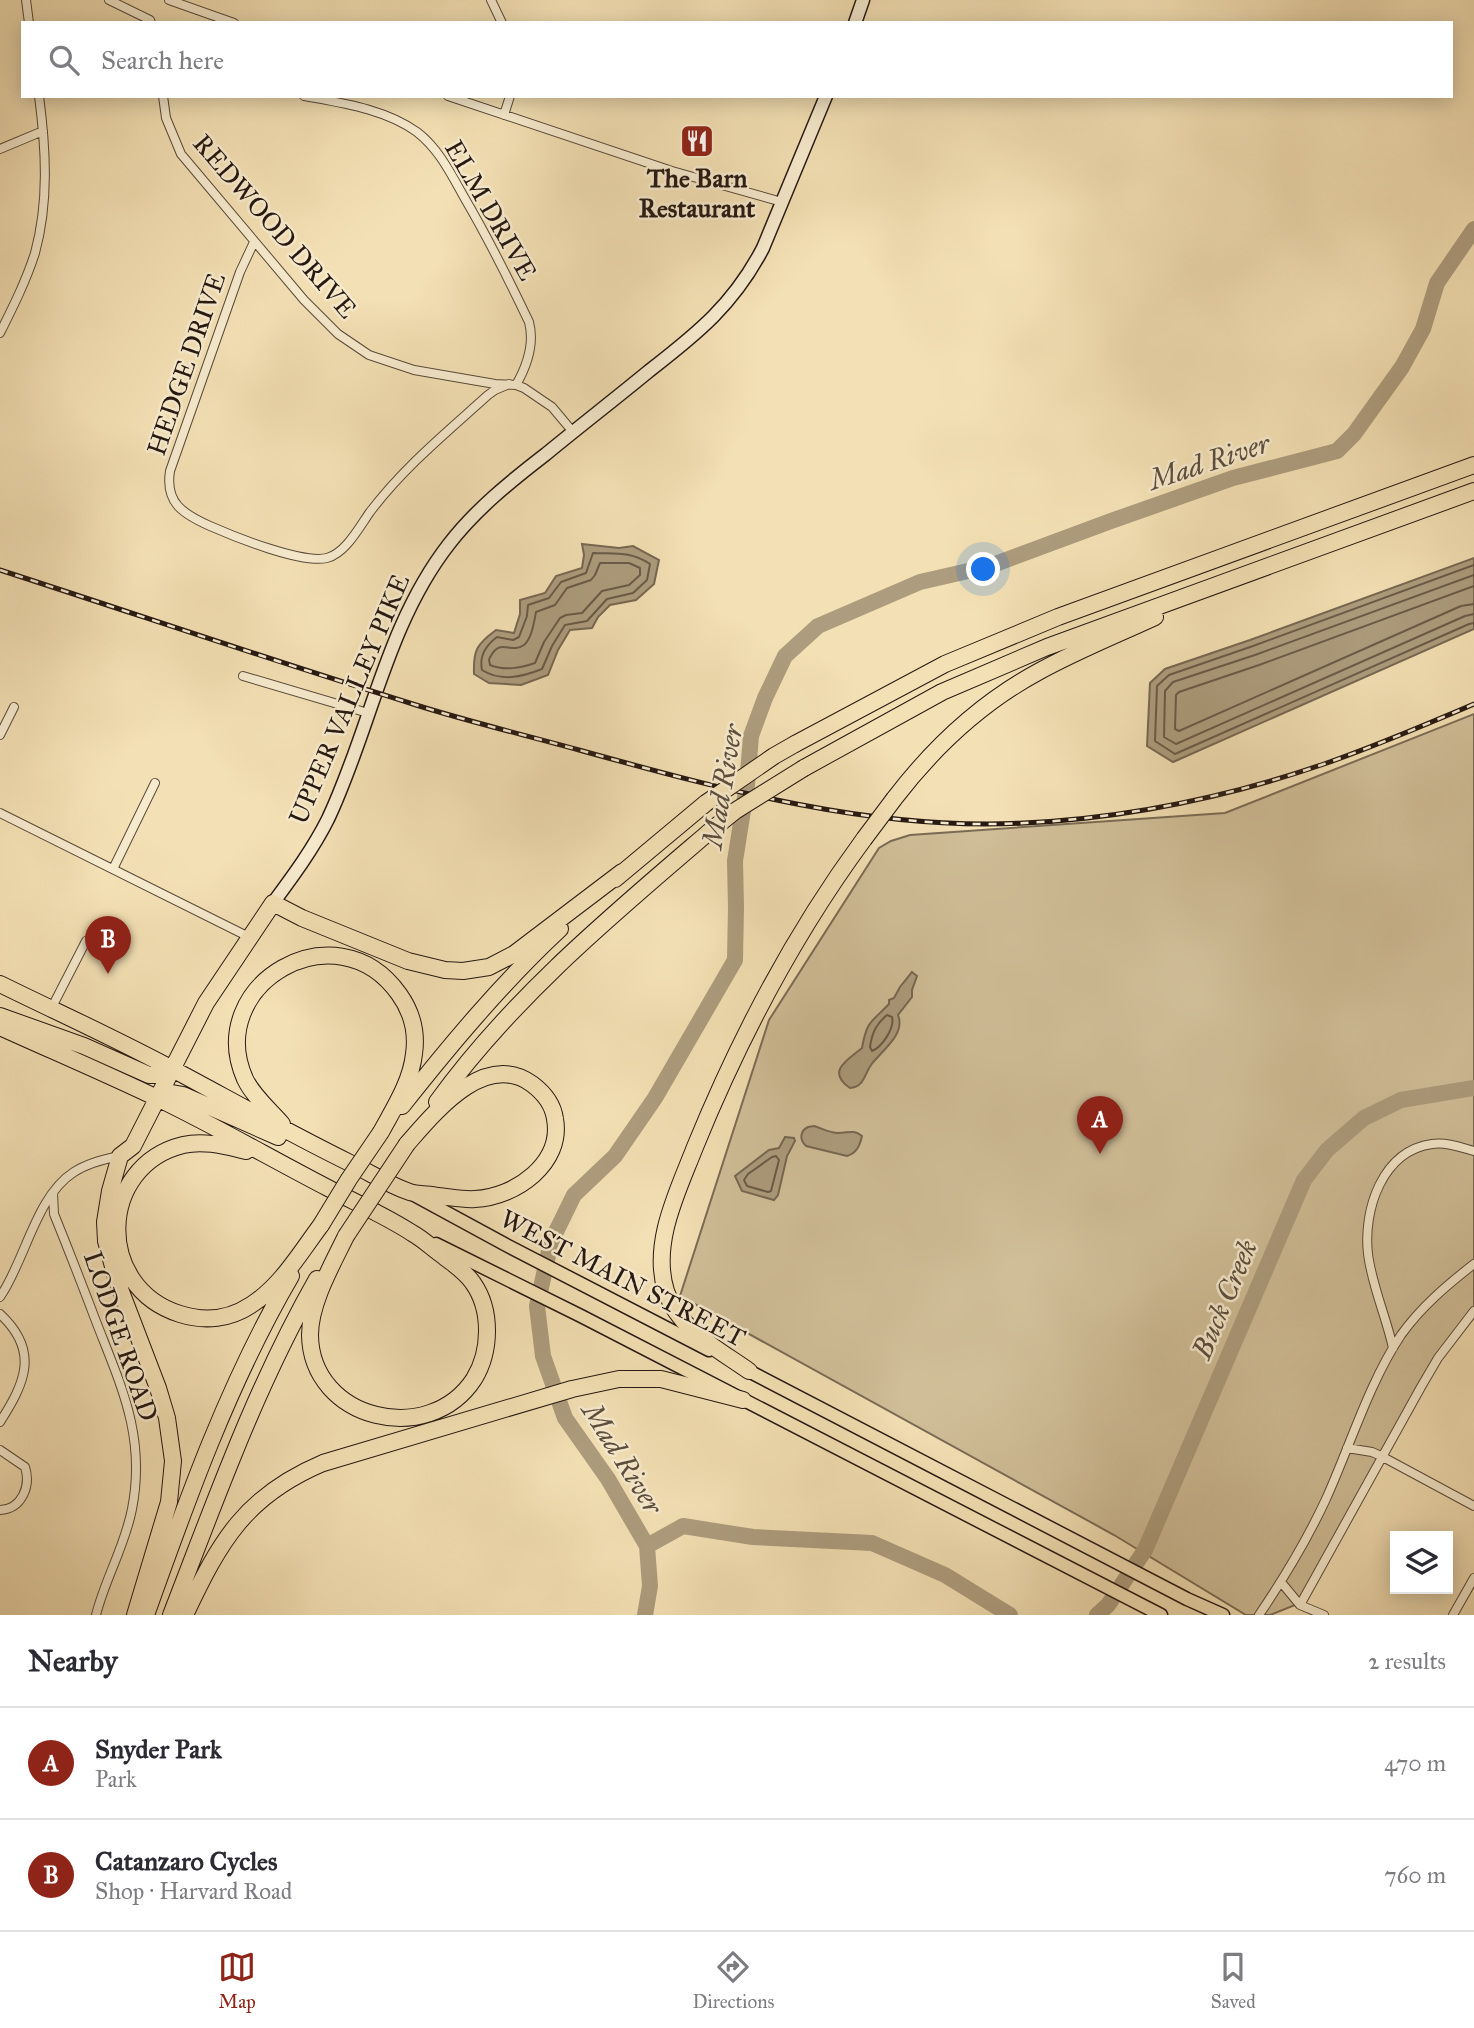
<!DOCTYPE html>
<html lang="en">
<head>
<meta charset="utf-8">
<style>
	:root { --surface:#fff; --page:#f7f7f7; --text:#2b2b33; --muted:#7c7c81; --line:#e1e1e2; --accent:#8f2418 }
	body { margin:0; font-family:"IM FELL Great Primer",serif; background:var(--page); color:var(--text) }
	.controls { position:absolute; right:21px; bottom:21px; display:grid; overflow:hidden; border-radius:0px; box-shadow:0 4px 18px #0003 }
	.controls button { width:63px; height:63px; display:grid; place-items:center; padding:0; border:0; border-bottom:2px solid var(--line); background:var(--surface); color:var(--text); font:35px sans-serif }
	.you { position:absolute; left:984px; top:570px; width:24px; height:24px; margin:-18px; border:5px solid #fff; border-radius:50%; background:#1a73e8; box-shadow:0 0 0 10px #1a73e833 }
	.badge { display:grid; place-items:center; width:46px; height:46px; border-radius:50%; background:var(--accent); color:#fff; font-size:23px; font-weight:700 }
	.pin { position:absolute; translate:-50% -58px; filter:drop-shadow(0 2px 4px #0008) }
	.pin::after { content:''; position:absolute; top:37px; width:24px; height:21px; background:inherit; clip-path:polygon(0 0,100% 0,50% 100%) }
	.list { margin:0; padding:0; list-style:none }
	h2 { display:flex; justify-content:space-between; align-items:center; height:91px; margin:0; padding:0 28px; font-size:30px }
	h2 small { font-size:23px; font-weight:400; color:var(--muted) }
	.list li { display:grid; grid-template-columns:46px 1fr auto; gap:21px; align-items:center; box-sizing:border-box; height:112px; padding:0 28px; border-top:2px solid var(--line) }
	.list b { display:block; font-size:26px; white-space:nowrap }
	.list p { margin:0; font-size:23px; white-space:nowrap; color:var(--muted) }
	.list em { font-size:23px; font-style:normal; color:var(--muted) }
	.icon { flex:none; width:38px; height:38px; fill:none; stroke:currentColor; stroke-width:2; stroke-linecap:round; stroke-linejoin:round }
	.map { position:relative; flex:none; width:1474px; height:1615px; overflow:hidden }
	.search { position:absolute; background:var(--surface); box-shadow:0 4px 18px #0003; left:21px; right:21px; top:21px; height:77px; display:flex; align-items:center; gap:18px; box-sizing:border-box; padding:0 24px; border-radius:0px; color:var(--muted); font-size:26px }
	.sheet { height:315px; background:var(--surface) }
	nav { display:flex; justify-content:space-around; align-items:center; box-sizing:border-box; height:98px; border-top:2px solid var(--line); background:var(--surface); font-size:19px; color:var(--muted) }
	nav a { display:grid; justify-items:center; gap:4px }
	nav .on { color:var(--accent) }
	.map>svg:first-child { display:block }
	.green { fill:#d0be98; stroke:#7b6b55; stroke-width:2 }
	.water { fill:#ad9c7d; stroke:#776752; stroke-width:2 }
	.lines { fill:none; stroke-linecap:round; stroke-linejoin:round }
	.shore { stroke:#6a5a48; stroke-width:2 }
	.river { stroke:#ad9c7d; stroke-width:16 }
	.street-casing { stroke:#594a3a; stroke-width:10 }
	.secondary-casing { stroke:#261812; stroke-width:15 }
	.primary-casing { stroke:#261812; stroke-width:15 }
	.highway-casing { stroke:#261812; stroke-width:18 }
	.street { stroke:#f7ebce; stroke-width:8 }
	.secondary { stroke:#f7ebce; stroke-width:12 }
	.primary { stroke:#f3e0b4; stroke-width:12 }
	.highway { stroke:#f3e0b4; stroke-width:16 }
	.rail-casing { stroke:#261812; stroke-width:5 }
	.rail { stroke:#f7ebce; stroke-width:2.5; stroke-dasharray:8; stroke-linecap:butt }
	.highway-bridge-casing { stroke:#261812; stroke-width:18; stroke-linecap:butt }
	.highway-bridge { stroke:#f3e0b4; stroke-width:16 }
	.labels { text-anchor:middle; stroke-width:5; stroke-linejoin:round; paint-order:stroke }
	.poi-label { font-size:26px; font-weight:bold; fill:#261812; stroke:#f7ebce }
	.street-label { font-size:26px; fill:#261812; stroke:#f7ebce }
	.water-label { font-size:28px; font-style:italic; fill:#5c4d3d; stroke:#f7ebce }
</style>
</head>
<body>
<div class="map">
<svg width="1474" height="1615" viewBox="0 0 1474 1615">
	<rect width="100%" height="100%" fill="#f3e0b4"/>
	<filter id="stains"><feTurbulence type="fractalNoise" baseFrequency=".00286" numOctaves="4"/><feColorMatrix values="0 0 0 0 .2 0 0 0 0 .09 0 0 0 0 .02 0 0 0 .5 -.17"/></filter>
	<radialGradient id="worn" r=".72"><stop offset=".6" stop-color="#630" stop-opacity="0"/><stop offset="1" stop-color="#630" stop-opacity=".3"/></radialGradient>
	<path class="green" d="M1474 714V1315L1421 1387 1300 1603 1270 1615H1246L1114 1535 680 1296 769 1020 879 848 891 841 910 835 1225 813Z"/>
	<path class="water" d="M582 544 619 548 633 546 659 560 654 584 636 600 610 605 598 617 592 628 570 630 558 650 548 675 521 685 489 683 474 674C473 650 477 644 496 630L514 633 520 614V600L545 593 556 576 582 568 584 555Z
		M1474 558V629L1173 762 1147 746 1150 683 1165 669 1250 640Z
		M912 972 917 976 912 990V997L898 1015C906 1035 881 1051 871 1065 864 1075 864 1087 850 1088 825 1071 849 1059 862 1048 867 1020 871 1023 889 1004V1000L894 998 900 987Z
		M814 1126C821 1128 830 1133 838 1133 849 1133 853 1129 862 1136 860 1145 857 1153 847 1156L806 1146C799 1139 800 1131 808 1127Z
		M785 1137 794 1138 795 1141 787 1156 778 1195 774 1200 742 1191 735 1176 769 1150 779 1148Z"/>
	<g class="lines">
		<path class="shore" d="M593 553C616 554 630 551 650 564L647 580 633 593 607 599 587 621 565 625 552 646 542 669C522 677 501 682 482 670 479 656 485 646 497 637L513 640 519 637 527 616 528 605 549 598 561 582 586 573Z
			M600 563H629L640 568V575L629 585 602 591 582 613 566 615 560 618 544 642 535 663C520 668 505 671 490 665 489 658 488 661 492 654 502 639 511 654 524 645 532 638 534 622 536 612L555 605 567 588 591 580 595 575Z
			M1474 565 1253 646 1169 675 1157 686 1155 741 1175 754 1469 624 1474 623
			M1474 575 1255 655 1173 682 1165 691 1164 737 1176 744 1465 616 1474 614
			M1474 586 1259 665 1179 692 1176 695 1175 729 1179 731 1461 606 1474 604
			M887 1015 892 1017C895 1028 882 1047 872 1051L870 1047C872 1033 876 1024 887 1015Z
			M776 1156 779 1160 771 1191 768 1192 747 1186 744 1180 748 1174 772 1157Z"/>
		<path class="river" d="M647 1546 683 1526 753 1537 872 1543 945 1575 1010 1615
			M645 1615 650 1586 647 1546 608 1479 565 1418 543 1356 537 1306 551 1242 574 1195 615 1156 655 1098 735 960 736 907 735 861 747 785 751 736 765 698 785 656 818 626 920 582 990 566 1111 521 1233 478 1337 451 1354 434 1402 367 1423 329 1437 283 1474 229
			M1097 1615 1108 1605 1145 1550 1304 1180 1327 1150 1364 1118 1401 1100 1474 1088"/>
		<g class="street-casing">
			<path id="street" d="M26 0 29 23
				M109 0 150 20 151 23
				M169 0 234 23
				M491 0 502 23
				M163 96 166 118 181 154 304 300 338 334 369 355 414 370 495 384 516 385 524 388 552 407 573 432
				M304 96C342 103 385 109 417 132 439 149 451 174 464 197 488 238 509 280 529 322 535 345 527 366 516 385
				M448 96 672 171 782 202
				M504 115 510 96
				M0 149 43 131
				M254 242 240 272 170 471C165 503 183 514 210 526 235 537 302 564 327 558 346 553 360 526 370 512 404 467 447 432 488 395L495 390 509 384
				M0 333C13 307 26 281 35 253 49 202 46 149 39 96
				M243 676 368 713
				M0 735 14 707
				M0 813 249 937
				M113 869 155 783
				M51 1009 86 941
				M53 1193 54 1214C69 1251 83 1287 97 1324 122 1388 146 1438 132 1509 125 1546 105 1579 96 1615
				M0 1297C25 1261 36 1196 74 1172 88 1163 104 1159 120 1156
				M0 1314C40 1351 25 1383 0 1422
				M1393 1348C1386 1316 1372 1286 1368 1254 1363 1210 1382 1151 1432 1144 1446 1142 1460 1147 1474 1151
				M1347 1448 1372 1452 1381 1456 1474 1506
				M0 1450 25 1467C31 1486 22 1509 0 1510
				M1281 1582 1300 1605 1324 1615
				M1300 1605 1421 1387 1438 1358 1474 1311
				M1259 1615C1284 1578 1307 1540 1326 1499 1350 1446 1369 1383 1401 1335 1421 1307 1447 1285 1474 1264
				M1453 1615 1474 1578"/>
		</g>
		<g class="secondary-casing">
			<path id="secondary" d="M855 23 863 0
				M273 903C293 876 313 849 328 819 371 728 386 625 449 544 476 509 511 481 546 454 580 426 615 399 649 371 698 333 734 304 763 248L826 96"/>
		</g>
		<g class="primary-casing">
			<path id="primary" d="M416 1196 508 1246 709 1350
				M436 1244 581 1316 1161 1615
				M741 1367 1187 1599 1223 1615"/>
		</g>
		<g class="highway-casing">
			<path id="highway" d="M795 744 945 664 1058 617 1474 465
				M804 768 942 692 1047 647 1474 491
				M894 799C933 748 981 703 1038 672 1076 651 1116 635 1155 617
				M615 879 706 803
				M0 984C59 1013 119 1040 176 1071 234 1102 291 1134 350 1163 369 1172 387 1184 407 1191 416 1195 428 1194 438 1196 450 1197 463 1200 475 1199 516 1197 563 1163 555 1119 553 1104 544 1093 532 1084 485 1050 435 1112 407 1144
				M0 1016 84 1046 149 1075H163L173 1069
				M0 1027C53 1051 107 1074 159 1099 217 1127 272 1159 328 1188 356 1203 386 1216 412 1233 423 1239 432 1248 442 1255 453 1264 465 1271 473 1283 492 1310 491 1351 474 1379 429 1448 311 1420 310 1335 310 1303 332 1265 346 1236
				M158 1098 172 1093 183 1095 278 1137
				M437 1102C512 998 612 915 709 832
				M402 1106C451 1044 502 983 560 929
				M282 1124C270 1110 253 1096 245 1079 203 984 337 906 399 994 412 1012 417 1033 414 1054 411 1082 394 1108 381 1132
				M246 1151C225 1146 204 1140 183 1145 98 1166 94 1287 180 1314 205 1322 230 1319 251 1305 281 1286 300 1253 321 1225
				M749 1371C718 1349 678 1329 666 1291 651 1243 678 1191 695 1147 739 1039 794 934 864 839
				M135 1615 169 1502 173 1461 167 1418 158 1388 117 1281 106 1241 105 1222 110 1191 120 1156 133 1146 206 1003 273 903 302 918 408 961 445 970 463 971 489 967 514 954 622 872
				M146 1615C187 1500 229 1382 291 1276
				M171 1615C216 1499 255 1388 317 1279
				M185 1615C220 1541 245 1496 323 1463L572 1389 619 1379H661L743 1400"/>
		</g>
		<use href="#street" class="street"/>
		<use href="#secondary" class="secondary"/>
		<use href="#primary" class="primary"/>
		<use href="#highway" class="highway"/>
		<g class="rail-casing">
			<path id="rail" d="M0 570C139 615 277 662 416 705 470 722 525 735 579 750 724 790 873 831 1024 823 1126 818 1228 797 1324 764 1375 746 1425 725 1474 704"/>
		</g>
		<use href="#rail" class="rail"/>
		<g class="highway-bridge-casing">
			<path id="highway-bridge" d="M706 803 774 756 795 744
				M709 832 735 811 804 768
				M864 839 894 799
				M321 1225 349 1179 381 1132
				M346 1236 407 1144"/>
		</g>
		<use href="#highway-bridge" class="highway-bridge"/>
	</g>
	<defs>
		<g id="restaurant-square" transform="scale(1.75)"><rect x="-9" y="-9" width="18" height="18" rx="4" fill="#8f2418" stroke="#f7ebce"/><path d="M-5-6h1v4h1v-4h1v4h1v-4h1v5L-1.5 .5V6h-2V.5L-5-1ZM5-6V6H3V1.5H1.5Q1.5-4 5-6Z" fill="#fff"/></g>
	</defs>
	<g fill-rule="evenodd">
		<use href="#restaurant-square" x="697" y="141"/>
	</g>
	<g class="labels">
		<g class="poi-label">
			<text x="697" y="187">The Barn<tspan x="697" dy="30">Restaurant</tspan></text>
		</g>
		<g class="street-label">
			<text transform="translate(491 210) rotate(60)" y="9">ELM DRIVE</text>
			<text transform="translate(275 226) rotate(49)" y="9">REDWOOD DRIVE</text>
			<text transform="translate(186 364) rotate(-71)" y="9">HEDGE DRIVE</text>
			<text transform="translate(349 699) rotate(-67)" y="9">UPPER VALLEY PIKE</text>
			<text transform="translate(623 1278) rotate(27)" y="9">WEST MAIN STREET</text>
			<text transform="translate(121 1336) rotate(71)" y="9">LODGE ROAD</text>
		</g>
		<g class="water-label">
			<text transform="translate(1209 461) rotate(-18)" y="10">Mad River</text>
			<text transform="translate(722 786) rotate(-80)" y="10">Mad River</text>
			<text transform="translate(1224 1299) rotate(-67)" y="10">Buck Creek</text>
			<text transform="translate(623 1458) rotate(58)" y="10">Mad River</text>
		</g>
	</g>
	<rect width="100%" height="100%" filter="url(#stains)"/>
	<rect width="100%" height="100%" fill="url(#worn)"/>
</svg>
<div class="controls">
<button><svg class="icon" aria-label="layers" viewBox="0 0 24 24"><path d="M12 4l9 5-9 5-9-5zM3 14l9 5 9-5"/></svg></button>
</div>
<div class="you"></div>
<div class="pin badge" style="left:1100px;top:1154px">A</div>
<div class="pin badge" style="left:108px;top:974px">B</div>
<div class="search"><svg class="icon" aria-label="search" viewBox="0 0 24 24"><circle cx="10" cy="10" r="6"/><path d="M15 15l6 6"/></svg>Search here</div>
</div>
<section class="sheet">
<h2>Nearby<small>2 results</small></h2>
<ul class="list">
<li><span class="badge">A</span><div><b>Snyder Park</b><p>Park</p></div><em>470 m</em></li>
<li><span class="badge">B</span><div><b>Catanzaro Cycles</b><p>Shop · Harvard Road</p></div><em>760 m</em></li>
</ul>
</section>
<nav>
<a class="on"><svg class="icon" aria-label="map" viewBox="0 0 24 24"><path d="M3 6l6-2 6 2 6-2v14l-6 2-6-2-6 2zM9 4v14M15 6v14"/></svg>Map</a>
<a><svg class="icon" aria-label="directions" viewBox="0 0 24 24"><path d="M12 3l9 9-9 9-9-9zM9 14v-3h6M13 9l2 2-2 2"/></svg>Directions</a>
<a><svg class="icon" aria-label="saved" viewBox="0 0 24 24"><path d="M7 4h10v16l-5-4-5 4z"/></svg>Saved</a>
</nav>
</body>
</html>
